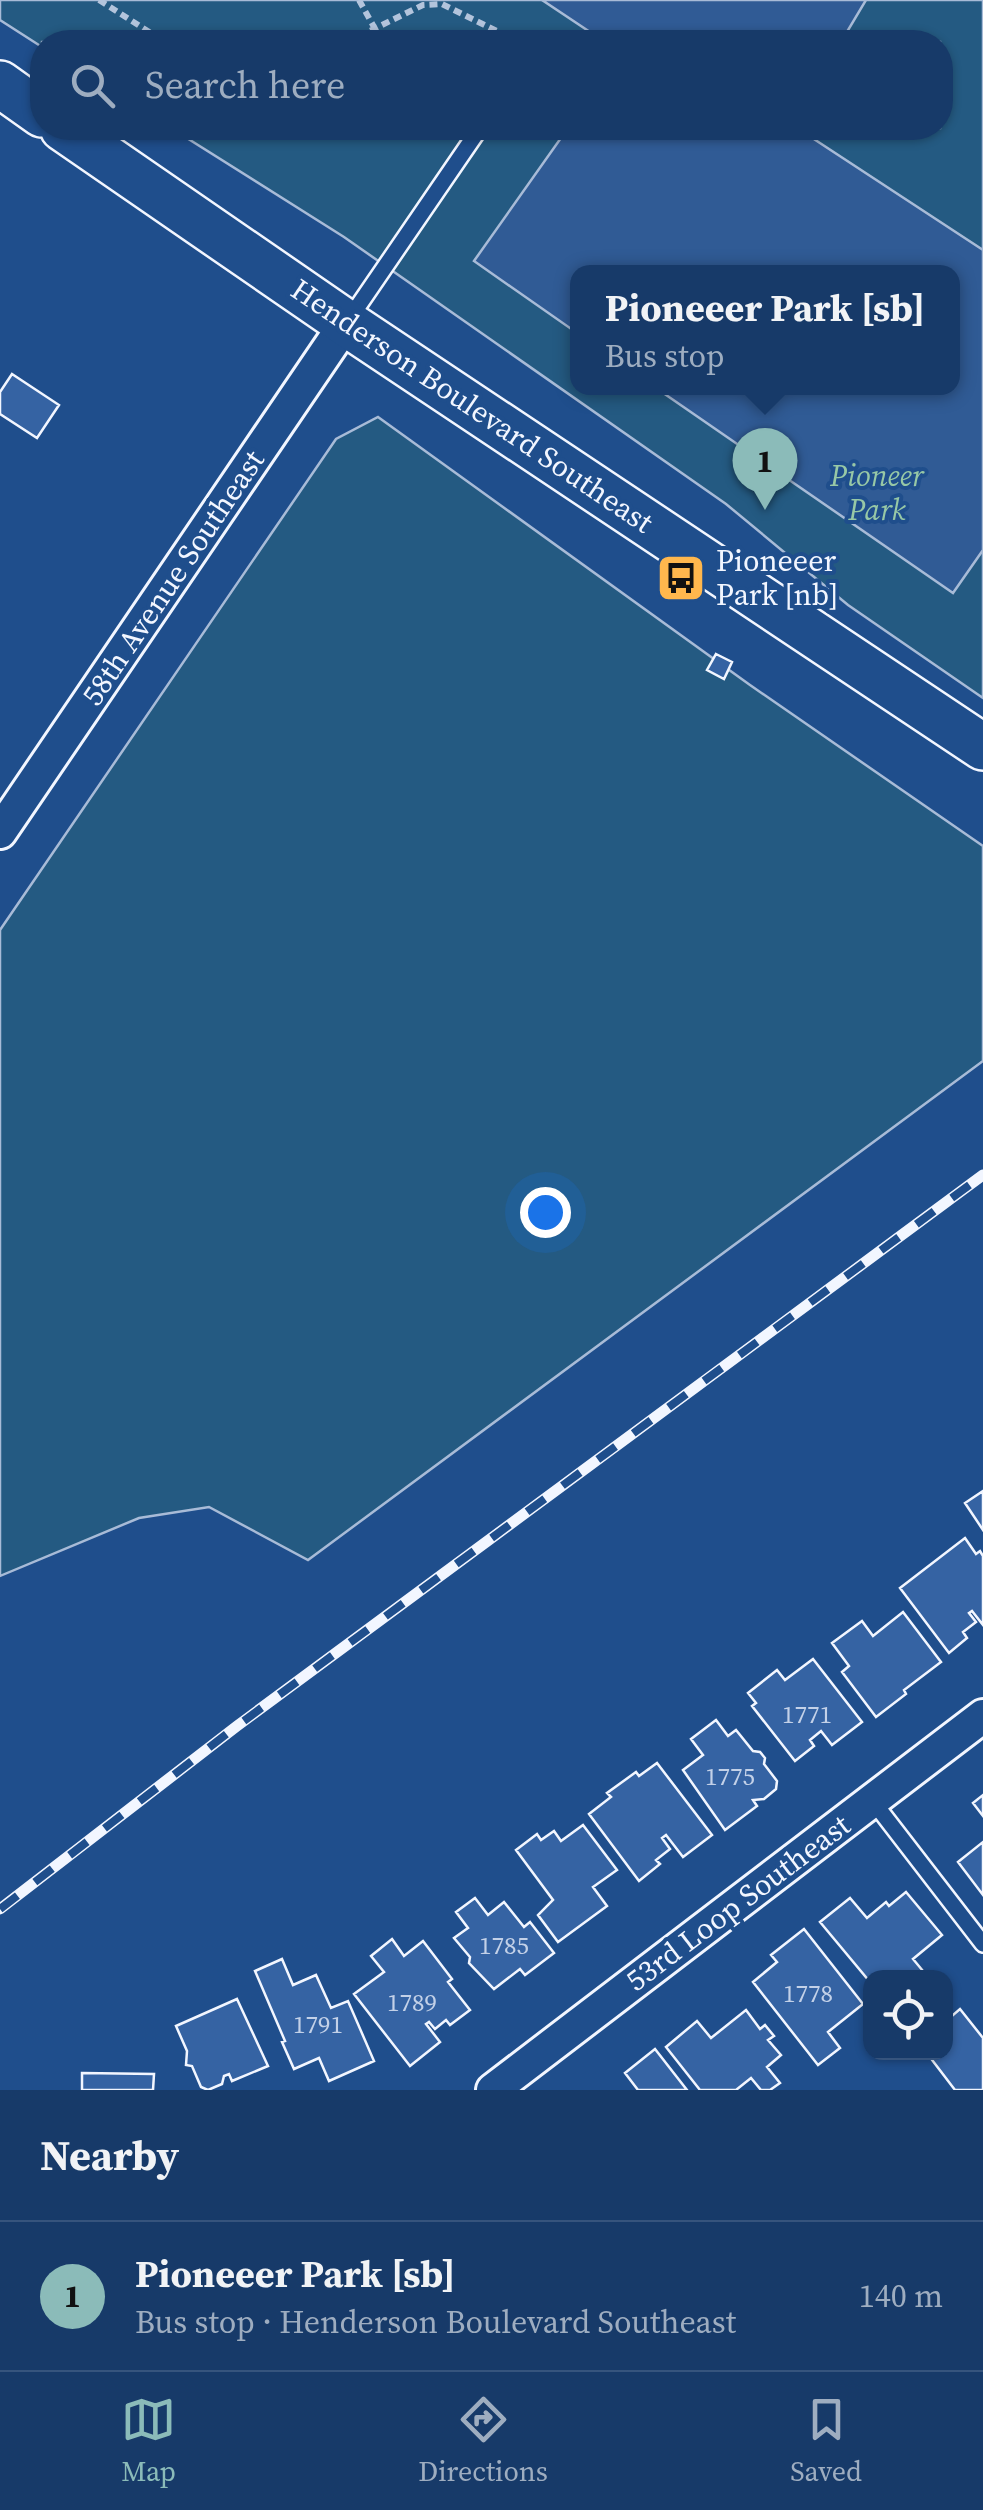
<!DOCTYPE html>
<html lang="en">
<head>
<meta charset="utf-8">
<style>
	:root { --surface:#173a69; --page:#20416f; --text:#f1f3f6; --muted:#9eadc0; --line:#36547d; --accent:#8bbbb9 }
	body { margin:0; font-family:"Source Serif 4",serif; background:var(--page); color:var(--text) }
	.controls { position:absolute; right:30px; bottom:30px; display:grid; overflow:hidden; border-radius:20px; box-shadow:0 2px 8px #0004 }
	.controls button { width:90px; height:90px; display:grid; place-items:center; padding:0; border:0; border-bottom:2px solid var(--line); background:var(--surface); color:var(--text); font:50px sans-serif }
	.you { position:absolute; left:545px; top:1212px; width:35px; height:35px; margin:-25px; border:8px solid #fff; border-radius:50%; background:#1a73e8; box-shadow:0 0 0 15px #1a73e833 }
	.badge { display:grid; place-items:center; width:65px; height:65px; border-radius:50%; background:var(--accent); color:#111; font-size:32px; font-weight:700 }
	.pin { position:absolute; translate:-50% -82px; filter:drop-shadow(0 2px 5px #0008) }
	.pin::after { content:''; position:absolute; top:52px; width:35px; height:30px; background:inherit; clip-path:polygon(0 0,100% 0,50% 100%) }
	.popup { position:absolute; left:570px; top:265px; width:390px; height:130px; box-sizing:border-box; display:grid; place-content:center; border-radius:20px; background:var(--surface); filter:drop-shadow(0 2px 8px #0005); font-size:32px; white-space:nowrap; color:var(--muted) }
	.popup b { font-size:38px; color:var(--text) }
	.popup::after { content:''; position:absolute; left:50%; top:100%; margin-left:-20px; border:20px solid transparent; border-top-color:var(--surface) }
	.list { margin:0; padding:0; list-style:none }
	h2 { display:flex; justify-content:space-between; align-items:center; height:130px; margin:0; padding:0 40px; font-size:42px }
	h2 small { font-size:32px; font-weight:400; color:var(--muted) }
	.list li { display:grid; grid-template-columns:65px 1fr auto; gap:30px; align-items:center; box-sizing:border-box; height:150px; padding:0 40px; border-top:2px solid var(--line) }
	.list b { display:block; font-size:38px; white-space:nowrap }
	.list p { margin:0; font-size:32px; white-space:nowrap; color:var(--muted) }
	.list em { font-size:32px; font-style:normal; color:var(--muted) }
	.icon { flex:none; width:55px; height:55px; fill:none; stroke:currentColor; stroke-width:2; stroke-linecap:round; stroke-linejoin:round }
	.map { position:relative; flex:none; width:983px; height:2090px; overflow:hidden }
	.search { position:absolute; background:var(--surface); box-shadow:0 2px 8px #0004; left:30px; right:30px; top:30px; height:110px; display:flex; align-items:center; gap:25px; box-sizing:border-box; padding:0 35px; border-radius:40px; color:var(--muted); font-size:38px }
	.sheet { height:280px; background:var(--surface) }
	nav { display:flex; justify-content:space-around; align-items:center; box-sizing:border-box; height:140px; border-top:2px solid var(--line); background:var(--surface); font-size:28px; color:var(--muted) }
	nav a { display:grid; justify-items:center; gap:5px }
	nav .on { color:var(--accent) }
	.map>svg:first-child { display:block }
	.green { fill:#245a82; stroke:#a8bbd7; stroke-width:2.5; fill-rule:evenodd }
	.parking { fill:#305b95; stroke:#a8bbd7; stroke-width:2.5 }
	.building { fill:#3563a3; stroke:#f2f6ff; stroke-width:2.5 }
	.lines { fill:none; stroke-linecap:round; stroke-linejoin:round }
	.lane-casing { stroke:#f2f6ff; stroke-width:20 }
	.street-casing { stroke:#f2f6ff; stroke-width:38 }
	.secondary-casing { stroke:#f2f6ff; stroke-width:50 }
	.path { stroke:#b3c4dc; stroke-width:6; stroke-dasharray:8 5; stroke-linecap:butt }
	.lane { stroke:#1f4e8c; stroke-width:15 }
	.street { stroke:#1f4e8c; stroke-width:32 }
	.secondary { stroke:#1f4e8c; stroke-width:45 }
	.rail-casing { stroke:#f2f6ff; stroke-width:11 }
	.rail { stroke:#1f4e8c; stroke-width:8; stroke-dasharray:22; stroke-linecap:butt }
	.labels { text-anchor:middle; stroke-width:8; stroke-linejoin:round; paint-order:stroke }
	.number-label { font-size:25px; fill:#c3d1e8 }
	.street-label { font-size:30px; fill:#f2f6ff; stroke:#1f4e8c }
	.park-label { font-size:30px; font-style:italic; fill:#97c8a6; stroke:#1f4e8c }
	.poi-label { font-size:30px; fill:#f2f6ff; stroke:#1f4e8c; text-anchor:start }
</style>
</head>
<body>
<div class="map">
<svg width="983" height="2090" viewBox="0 0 983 2090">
	<rect width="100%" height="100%" fill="#1f4e8c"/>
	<path class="green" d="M0 0H983V698L848 605 726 504 344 237 171 128H940V42H42V47L0 20ZM578 272H952V388H578Z
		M378 417 750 685 983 846V1061L308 1560 209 1507 139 1518 0 1576V930L336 439Z"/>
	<path class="parking" d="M542 0H866L841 42H605Z
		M568 128H797L983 250V550L953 593 656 388H952V272H578L577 333 474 261Z"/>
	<path class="building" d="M12 374 59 405 37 438 0 414V392Z
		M716 654 732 662 724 679 707 670Z
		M983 1491V1530L965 1503Z
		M965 1538 976 1554 980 1551 983 1556V1625L972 1611 969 1613 976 1622 963 1632 967 1638 949 1653 900 1588Z
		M903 1612 941 1662 904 1690 906 1694 876 1717 842 1672 849 1666 832 1643 862 1621 873 1636Z
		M813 1659 862 1722 832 1745 821 1731 810 1740 814 1746 795 1761 752 1706 756 1703 748 1693 777 1670 785 1680Z
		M716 1720 728 1736 736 1730 753 1751 760 1752 765 1758 764 1764 777 1781 776 1789 764 1799 753 1800 757 1806 725 1830 683 1770 703 1755 691 1739Z
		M657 1763 712 1835 683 1857 666 1835 662 1838 670 1849 656 1860 660 1864 639 1881 589 1814 611 1797 607 1793 636 1772 639 1776Z
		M983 1795V1816L973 1803Z
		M583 1825 617 1870 593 1887 607 1906 558 1942 538 1915 553 1900 516 1850 537 1834 541 1840 554 1831 561 1841Z
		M983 1842V1895L958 1862Z
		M906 1892 942 1935 913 1959 923 1971 915 1978H898L895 1974 891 1978H870V1982L820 1922 850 1898 867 1918 886 1902 889 1906Z
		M475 1898 488 1915 504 1902 524 1927 530 1922 554 1953 525 1975 520 1969 494 1989 469 1963 470 1957 454 1938 468 1928 456 1912Z
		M804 1929 863 2004 828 2032 840 2048 818 2065 753 1982 777 1962 771 1955Z
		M392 1939 404 1956 423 1941 452 1979 448 1982 470 2010 450 2025 446 2020 435 2029 429 2022 426 2024 440 2042 410 2066 354 1994 384 1972 371 1956Z
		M282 1959 293 1985 316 1975 331 2008 348 2001 374 2061 329 2081 319 2058 294 2069 282 2042 285 2041 255 1971Z
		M237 1999 268 2066 232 2081 229 2074 224 2076 222 2084 208 2090 201 2087 192 2066 186 2065 187 2051 176 2026Z
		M960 2009 983 2038V2090H955L926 2052H946V2021Z
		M746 2010 760 2029 765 2025 774 2036 768 2040 781 2055 767 2067 780 2083 770 2090H761L751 2078 736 2090H700L666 2047 697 2021 711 2038Z
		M655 2049 687 2090H638L625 2073Z
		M82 2073 154 2074 153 2090H82Z"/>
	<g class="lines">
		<g class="lane-casing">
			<path id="lane" d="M350 318 480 128
				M872 1800 983 1944"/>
		</g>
		<g class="street-casing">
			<path id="street" d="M0 832 346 323
				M493 2090 983 1716"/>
		</g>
		<g class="secondary-casing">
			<path id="secondary" d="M0 84 42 114
				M63 128 346 323 983 747"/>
		</g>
		<path class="path" d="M99 0 165 42
			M359 0 374 27
			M347 42 423 5 442 4 519 42"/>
		<use href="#lane" class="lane"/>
		<use href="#street" class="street"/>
		<use href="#secondary" class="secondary"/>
		<g class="rail-casing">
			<path id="rail" d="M0 1909 237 1726 983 1175"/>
		</g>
		<use href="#rail" class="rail"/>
	</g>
	<defs>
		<g id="bus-square" transform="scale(2.5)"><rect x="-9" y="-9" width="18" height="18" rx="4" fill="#ffb74d" stroke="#1f4e8c"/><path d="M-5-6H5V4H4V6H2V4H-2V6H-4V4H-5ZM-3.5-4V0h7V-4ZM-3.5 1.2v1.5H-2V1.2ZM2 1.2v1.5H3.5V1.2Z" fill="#111"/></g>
	</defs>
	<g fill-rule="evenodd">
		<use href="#bus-square" x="681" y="578"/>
	</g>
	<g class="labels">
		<g class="number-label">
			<text x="807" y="1723">1771</text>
			<text x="730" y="1785">1775</text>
			<text x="504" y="1954">1785</text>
			<text x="808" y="2002">1778</text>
			<text x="412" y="2011">1789</text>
			<text x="318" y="2033">1791</text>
		</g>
		<g class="street-label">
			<text transform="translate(472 406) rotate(34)" y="10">Henderson Boulevard Southeast</text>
			<text transform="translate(173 578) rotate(-56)" y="10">58th Avenue Southeast</text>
			<text transform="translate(738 1903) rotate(-37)" y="10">53rd Loop Southeast</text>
		</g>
		<g class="park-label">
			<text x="877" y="486">Pioneer<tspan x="877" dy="34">Park</tspan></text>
		</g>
		<g class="poi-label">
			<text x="716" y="571">Pioneeer<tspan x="716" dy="34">Park [nb]</tspan></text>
		</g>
	</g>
</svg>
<div class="controls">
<button><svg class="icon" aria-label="locate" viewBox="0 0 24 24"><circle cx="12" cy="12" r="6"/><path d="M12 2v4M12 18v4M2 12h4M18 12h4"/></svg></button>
</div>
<div class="you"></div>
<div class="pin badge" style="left:765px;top:510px">1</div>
<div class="popup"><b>Pioneeer Park [sb]</b>Bus stop</div>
<div class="search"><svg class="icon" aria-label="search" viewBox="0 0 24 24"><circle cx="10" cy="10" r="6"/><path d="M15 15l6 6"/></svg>Search here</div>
</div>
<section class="sheet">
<h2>Nearby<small></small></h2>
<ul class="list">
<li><span class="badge">1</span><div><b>Pioneeer Park [sb]</b><p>Bus stop · Henderson Boulevard Southeast</p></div><em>140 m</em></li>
</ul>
</section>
<nav>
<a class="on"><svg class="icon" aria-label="map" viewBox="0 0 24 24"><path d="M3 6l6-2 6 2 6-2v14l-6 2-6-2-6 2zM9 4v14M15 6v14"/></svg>Map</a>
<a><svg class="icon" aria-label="directions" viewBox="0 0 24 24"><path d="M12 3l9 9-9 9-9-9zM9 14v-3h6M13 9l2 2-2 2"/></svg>Directions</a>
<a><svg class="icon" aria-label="saved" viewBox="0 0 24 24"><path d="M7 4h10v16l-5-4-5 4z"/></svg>Saved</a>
</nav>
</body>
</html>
